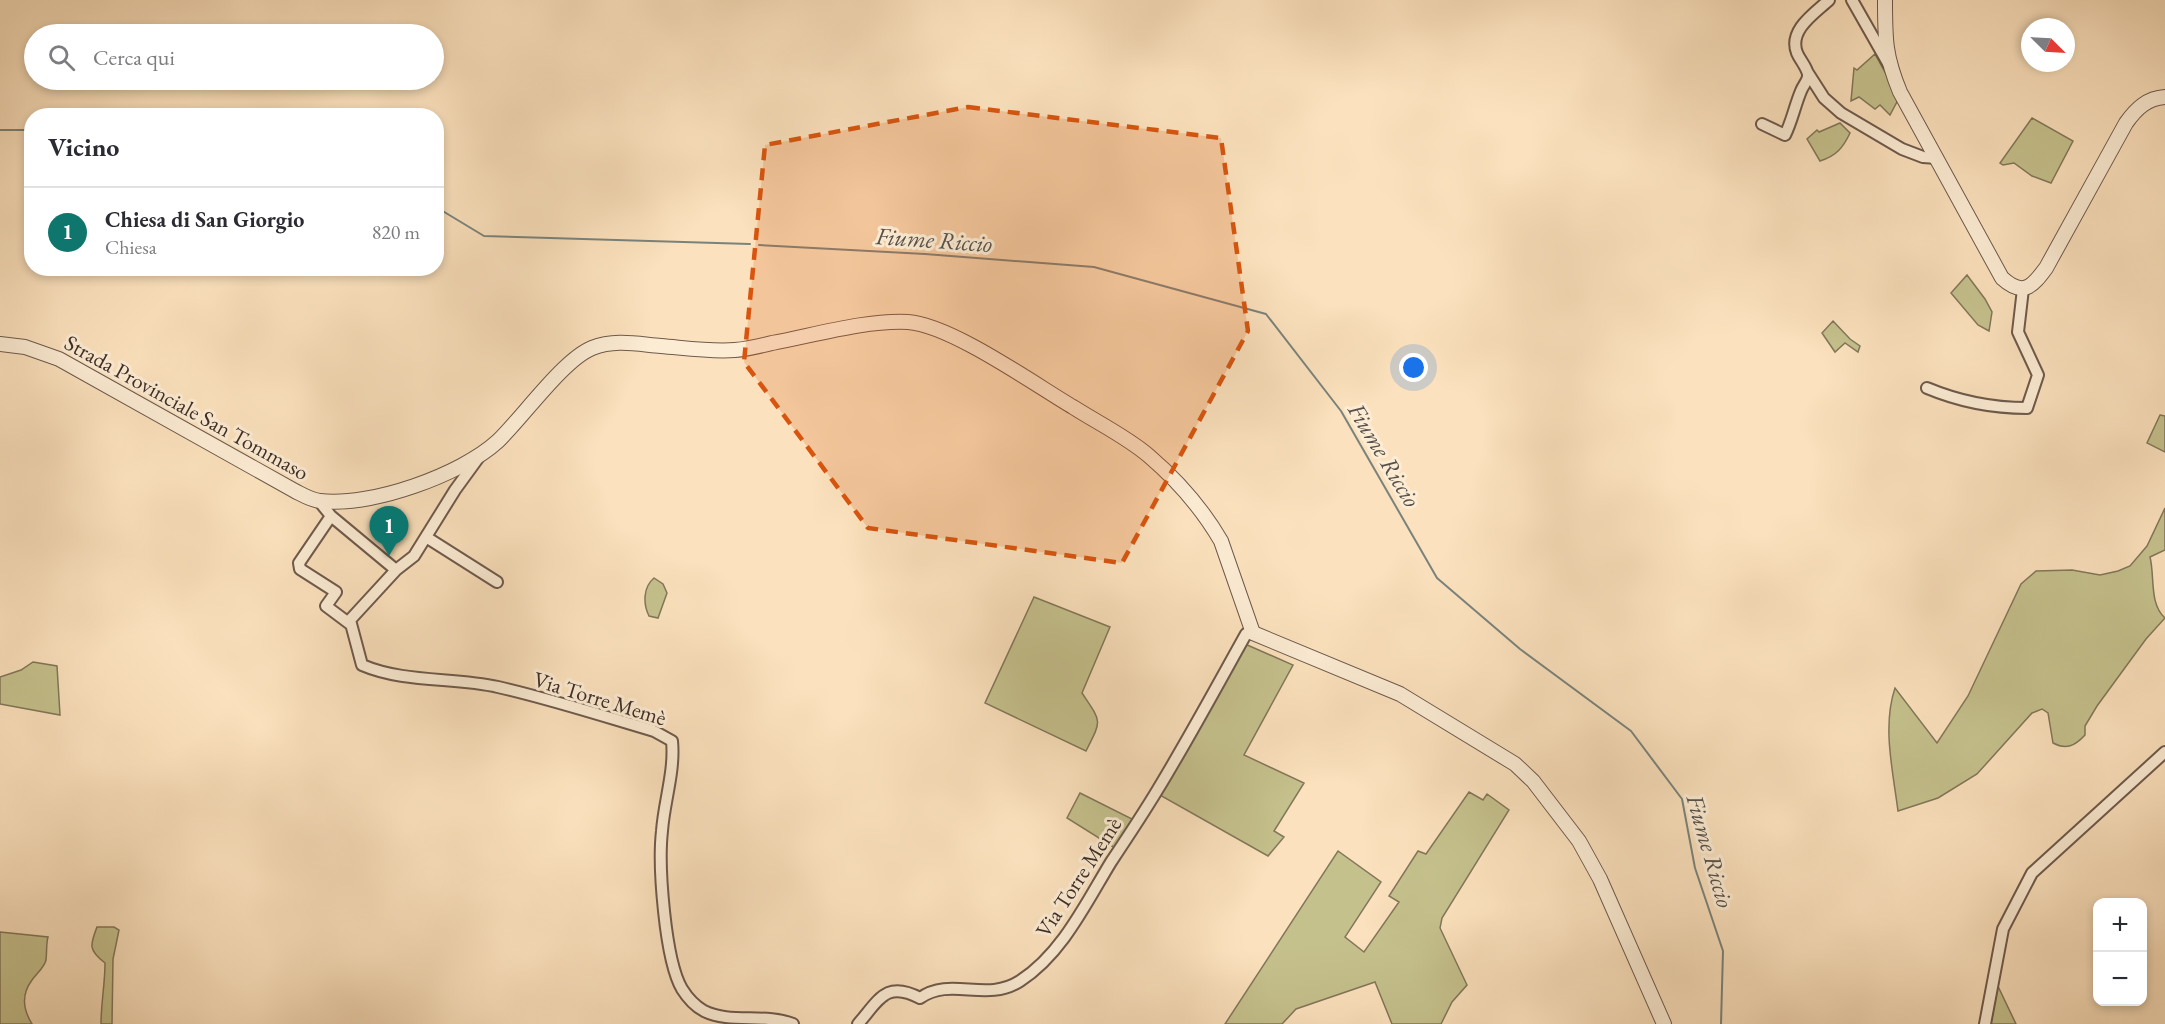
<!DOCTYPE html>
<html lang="it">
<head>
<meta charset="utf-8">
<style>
	:root { --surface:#fff; --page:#f2f2f3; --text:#2b2b33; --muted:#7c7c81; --line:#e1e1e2; --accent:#0f766e }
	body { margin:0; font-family:"EB Garamond",serif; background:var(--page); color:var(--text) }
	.controls { position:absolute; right:18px; bottom:18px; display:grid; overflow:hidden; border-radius:12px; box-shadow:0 3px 9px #0003 }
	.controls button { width:54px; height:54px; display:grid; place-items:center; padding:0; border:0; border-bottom:2px solid var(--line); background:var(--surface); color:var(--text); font:30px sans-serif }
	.compass { position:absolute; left:2021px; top:18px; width:54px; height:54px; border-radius:50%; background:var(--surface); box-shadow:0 3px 9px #0003; rotate:114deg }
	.you { position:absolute; left:1414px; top:368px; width:21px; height:21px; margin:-15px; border:4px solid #fff; border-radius:50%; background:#1a73e8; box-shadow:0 0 0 9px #1a73e833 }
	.badge { display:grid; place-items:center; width:39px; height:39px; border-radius:50%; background:var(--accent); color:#fff; font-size:20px; font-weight:700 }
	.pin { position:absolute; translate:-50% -50px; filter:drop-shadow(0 2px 3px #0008) }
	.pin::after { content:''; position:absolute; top:32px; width:21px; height:18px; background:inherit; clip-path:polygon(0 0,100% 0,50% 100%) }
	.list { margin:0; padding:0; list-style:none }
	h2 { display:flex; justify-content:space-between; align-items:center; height:78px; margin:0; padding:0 24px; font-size:26px }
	h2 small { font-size:20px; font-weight:400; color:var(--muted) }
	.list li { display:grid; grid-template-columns:39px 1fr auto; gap:18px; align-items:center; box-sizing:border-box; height:90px; padding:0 24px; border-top:2px solid var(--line) }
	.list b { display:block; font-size:22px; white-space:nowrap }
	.list p { margin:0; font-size:20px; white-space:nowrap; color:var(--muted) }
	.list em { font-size:20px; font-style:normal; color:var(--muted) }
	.icon { flex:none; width:33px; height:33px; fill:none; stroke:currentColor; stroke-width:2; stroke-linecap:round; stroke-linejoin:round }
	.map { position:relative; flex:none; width:2165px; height:1024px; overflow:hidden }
	.search { position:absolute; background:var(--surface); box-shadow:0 3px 9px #0003; left:24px; top:24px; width:420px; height:66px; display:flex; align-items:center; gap:15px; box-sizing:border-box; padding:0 21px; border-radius:33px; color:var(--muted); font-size:22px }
	.panel { position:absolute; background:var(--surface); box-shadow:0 3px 9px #0003; left:24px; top:108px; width:420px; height:168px; border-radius:24px }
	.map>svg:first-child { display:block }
	.green { fill:#c5c18d; stroke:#82775a; stroke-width:1.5 }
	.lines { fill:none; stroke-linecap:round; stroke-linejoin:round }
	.stream { stroke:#79837d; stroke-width:2 }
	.minor-casing { stroke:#6e5a4c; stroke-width:14 }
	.tertiary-casing { stroke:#6e5a4c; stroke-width:16 }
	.minor { stroke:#fcecd4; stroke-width:10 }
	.tertiary { stroke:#fcecd4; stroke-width:14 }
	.marked { fill:#d7550f; fill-opacity:0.2; stroke:#d7550f; stroke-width:4.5; stroke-dasharray:12 8; stroke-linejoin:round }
	.labels { text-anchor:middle; stroke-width:6; stroke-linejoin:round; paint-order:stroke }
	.street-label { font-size:22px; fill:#3f2d27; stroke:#fcecd4 }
	.water-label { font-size:24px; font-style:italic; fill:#57514b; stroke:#fcecd4 }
</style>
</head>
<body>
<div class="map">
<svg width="2165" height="1024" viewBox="0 0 2165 1024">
	<rect width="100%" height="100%" fill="#fbe1bd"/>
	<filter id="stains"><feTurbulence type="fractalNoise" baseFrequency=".00333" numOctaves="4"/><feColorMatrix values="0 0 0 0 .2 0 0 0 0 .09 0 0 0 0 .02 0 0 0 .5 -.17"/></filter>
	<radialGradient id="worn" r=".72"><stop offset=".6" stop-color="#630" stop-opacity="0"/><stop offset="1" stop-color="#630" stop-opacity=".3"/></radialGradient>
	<path class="green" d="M1875 54 1899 98 1890 115 1880 105 1875 109 1859 97 1851 101 1854 68 1857 70Z
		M2032 118 2073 141 2051 183 2032 176 2014 163 2003 165 2000 163Z
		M1840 123 1850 133C1843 148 1836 156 1820 161L1807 139 1817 130 1819 132Z
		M1967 275 1985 299 1992 312 1989 331 1978 325 1951 293Z
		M1833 321 1850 339 1860 346 1858 352 1845 343 1835 352 1822 333Z
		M2160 415 2165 416V452L2147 443Z
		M2165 508V550L2150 557C2155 577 2149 604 2165 618L2146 639 2097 706 2085 726V735C2075 746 2066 750 2053 743L2048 713 2042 709 2032 713 1977 774 1938 798 1898 811C1893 771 1882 727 1895 688L1937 743 1968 696 2021 584 2036 571 2072 570 2100 575 2118 571 2130 566 2147 546Z
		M654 578 663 584 667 593 658 618 649 616C643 604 643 587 654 578Z
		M1034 597 1110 627 1082 693C1102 723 1102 719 1086 751L985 703Z
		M1245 644 1293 665 1244 755 1304 783 1274 831 1284 837 1268 856 1158 794Z
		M33 662 57 666 60 715 0 704V677L21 670Z
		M1469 792 1483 800 1487 794 1509 810 1442 918 1440 928 1467 985 1452 1002 1441 1024H1392L1375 982 1296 1009 1282 1024H1225L1338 851 1381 882 1345 937 1364 952 1399 902 1389 896 1418 851 1426 854Z
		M1080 793 1136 821 1118 850 1067 818Z
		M97 927H114L119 930 113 959 112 1024H101C101 1003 105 984 105 963 88 950 90 945 97 927Z
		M0 932 48 937C46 944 47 953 46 960 44 968 37 973 32 980 21 995 23 1009 32 1024H0Z
		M1995 980 2016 1024H1988Z"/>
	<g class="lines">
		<path class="stream" d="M0 130H32
			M436 207 484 236 750 244
			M759 245 925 254 1094 267 1266 314 1341 411 1437 578 1520 649 1631 731 1682 799 1695 868 1723 951 1721 1024"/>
		<g class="minor-casing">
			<path id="minor" d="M1852 0 1889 65
				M1808 73 1824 98 1841 113 1902 149 1923 157 1937 158
				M1762 124 1785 135C1792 121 1795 105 1801 91 1803 85 1809 80 1808 74 1806 66 1800 60 1797 53 1788 30 1815 13 1829 0
				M1927 388C1958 401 1993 408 2027 408L2038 375 2018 332 2023 289
				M479 457 455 490 414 556 396 570 350 620 362 665C404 683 453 677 498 687 551 699 603 716 654 731L672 741C675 771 664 802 662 831 658 866 665 960 682 989 687 997 695 1006 704 1011 730 1024 765 1013 793 1024
				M319 501 331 516 396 570
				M331 516 299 563 300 569 336 592 326 606 350 624
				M426 537 497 582
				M858 1024C879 1000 886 980 920 998 951 976 986 1003 1020 981 1062 954 1086 903 1111 862 1127 838 1143 814 1158 789 1189 738 1217 686 1246 634L1253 633
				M1985 1024 2003 929 2032 873 2165 752"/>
		</g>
		<g class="tertiary-casing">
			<path id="tertiary" d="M1885 0C1885 39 1885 56 1900 92L2002 278C2023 297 2032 287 2046 268L2126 123C2136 109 2147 98 2165 97
				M0 344 25 347 59 359 295 491C303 495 311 500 320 501 371 507 461 475 498 441 523 417 563 360 592 348 615 339 637 344 661 346 685 348 711 352 735 350 747 349 760 346 772 343 815 335 865 320 908 322 951 325 1034 384 1073 407 1098 423 1127 437 1149 456 1177 480 1203 510 1221 541L1253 633 1400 694 1515 764 1533 781 1579 841 1600 879 1664 1024"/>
		</g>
		<use href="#minor" class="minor"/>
		<use href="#tertiary" class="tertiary"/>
	</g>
	<path class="marked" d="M968 107 1221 138 1248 331 1122 563 868 528 744 362 765 145Z"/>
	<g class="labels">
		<g class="street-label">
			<text transform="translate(187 407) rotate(29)" y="8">Strada Provinciale San Tommaso</text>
			<text transform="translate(600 698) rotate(17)" y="8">Via Torre Memè</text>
			<text transform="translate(1078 877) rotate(-57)" y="8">Via Torre Memè</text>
		</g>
		<g class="water-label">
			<text transform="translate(934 240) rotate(4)" y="8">Fiume Riccio</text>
			<text transform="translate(1384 455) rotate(59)" y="8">Fiume Riccio</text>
			<text transform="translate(1710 851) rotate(74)" y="8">Fiume Riccio</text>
		</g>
	</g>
	<rect width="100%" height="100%" filter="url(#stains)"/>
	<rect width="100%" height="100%" fill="url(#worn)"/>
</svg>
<div class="controls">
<button>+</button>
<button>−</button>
</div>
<svg class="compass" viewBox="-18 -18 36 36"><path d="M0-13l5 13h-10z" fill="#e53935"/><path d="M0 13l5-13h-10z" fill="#7c7c81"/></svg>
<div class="you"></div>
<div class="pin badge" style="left:389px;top:556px">1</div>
<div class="search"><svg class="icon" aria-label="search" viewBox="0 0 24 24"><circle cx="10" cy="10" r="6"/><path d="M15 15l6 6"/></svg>Cerca qui</div>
<section class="panel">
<h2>Vicino<small></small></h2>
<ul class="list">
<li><span class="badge">1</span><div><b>Chiesa di San Giorgio</b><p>Chiesa</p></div><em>820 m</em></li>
</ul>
</section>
</div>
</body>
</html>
